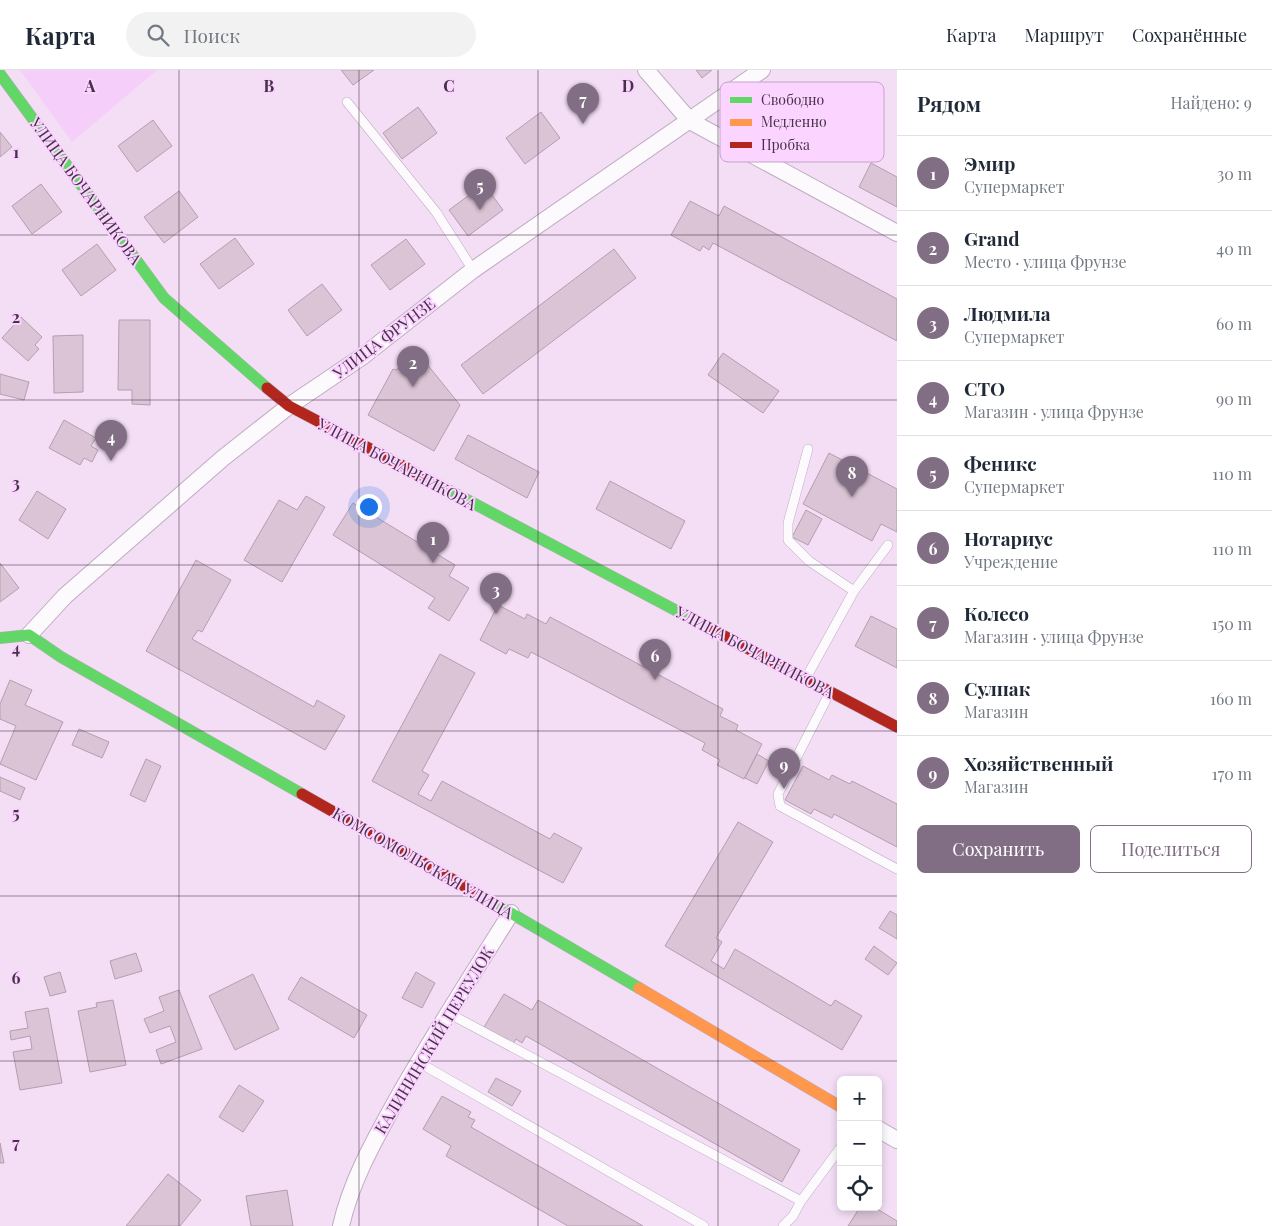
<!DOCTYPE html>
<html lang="ru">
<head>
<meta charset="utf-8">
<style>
	:root { --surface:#fff; --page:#f2f2f3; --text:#1f2937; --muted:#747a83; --line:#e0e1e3; --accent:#826e84 }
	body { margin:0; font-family:"Playfair Display",serif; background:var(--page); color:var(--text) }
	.controls { position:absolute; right:15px; bottom:15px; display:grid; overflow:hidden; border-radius:8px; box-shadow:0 2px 8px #0003 }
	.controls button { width:45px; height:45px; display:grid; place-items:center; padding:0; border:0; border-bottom:1px solid var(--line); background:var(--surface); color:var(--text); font:25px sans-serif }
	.you { position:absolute; left:368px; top:436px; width:18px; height:18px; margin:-12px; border:4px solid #fff; border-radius:50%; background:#1a73e8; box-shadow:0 0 0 8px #1a73e833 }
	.badge { display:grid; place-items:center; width:32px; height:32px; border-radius:50%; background:var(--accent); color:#fff; font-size:16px; font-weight:700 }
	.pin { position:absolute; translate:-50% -41px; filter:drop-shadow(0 1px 2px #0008) }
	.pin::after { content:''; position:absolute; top:26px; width:18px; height:15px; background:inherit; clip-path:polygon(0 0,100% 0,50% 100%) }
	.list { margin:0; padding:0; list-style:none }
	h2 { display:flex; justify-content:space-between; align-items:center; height:65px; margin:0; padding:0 20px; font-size:21px }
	h2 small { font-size:16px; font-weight:400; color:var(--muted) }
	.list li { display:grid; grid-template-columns:32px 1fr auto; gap:15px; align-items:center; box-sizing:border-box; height:75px; padding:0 20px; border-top:1px solid var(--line) }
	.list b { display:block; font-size:19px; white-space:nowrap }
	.list p { margin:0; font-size:16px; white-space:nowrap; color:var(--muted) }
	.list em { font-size:16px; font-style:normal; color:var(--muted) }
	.actions { display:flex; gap:10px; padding:15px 20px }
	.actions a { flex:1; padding:11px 0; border:1px solid var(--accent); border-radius:8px; text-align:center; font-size:18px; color:var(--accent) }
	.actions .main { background:var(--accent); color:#fff }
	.icon { flex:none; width:28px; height:28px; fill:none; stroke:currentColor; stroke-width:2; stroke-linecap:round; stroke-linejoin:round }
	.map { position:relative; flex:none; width:897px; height:1156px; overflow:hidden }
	header { display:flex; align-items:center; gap:30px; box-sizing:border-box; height:70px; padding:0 25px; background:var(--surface); border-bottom:1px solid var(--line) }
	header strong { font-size:24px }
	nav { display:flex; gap:28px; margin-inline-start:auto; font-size:18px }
	.search { width:350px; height:45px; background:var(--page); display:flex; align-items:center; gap:12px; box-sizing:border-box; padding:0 18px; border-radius:28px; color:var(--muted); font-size:19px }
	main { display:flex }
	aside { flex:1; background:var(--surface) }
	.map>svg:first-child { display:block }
	.built { fill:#f5cef9 }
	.building { fill:#dac4d5; stroke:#b39fb0 }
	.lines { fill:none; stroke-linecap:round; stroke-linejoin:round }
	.lane-casing { stroke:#beacc0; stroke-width:10 }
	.street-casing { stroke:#beacc0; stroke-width:18 }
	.fast-casing { stroke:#beacc0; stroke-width:12 }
	.slow-casing { stroke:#beacc0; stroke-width:12 }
	.jam-casing { stroke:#beacc0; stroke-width:12 }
	.lane { stroke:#fdfafe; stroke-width:9 }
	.street { stroke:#fdfafe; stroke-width:16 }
	.fast { stroke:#63d668; stroke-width:11 }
	.slow { stroke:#ff974d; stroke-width:11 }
	.jam { stroke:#b3261e; stroke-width:11 }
	.grid { fill:none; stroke:#453247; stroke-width:1; stroke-opacity:0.55 }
	.labels { text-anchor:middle; stroke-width:4; stroke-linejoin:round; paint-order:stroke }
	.street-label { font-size:16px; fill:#453247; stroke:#fbd4ff }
	.key { fill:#fbd4ff; stroke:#c4a3c8; stroke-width:1 }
	.key-label { font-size:14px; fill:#453247 }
	.grid-label { font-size:16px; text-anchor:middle; font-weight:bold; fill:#453247; stroke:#fbd4ff; stroke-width:4; stroke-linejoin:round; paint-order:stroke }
</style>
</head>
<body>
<header>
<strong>Карта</strong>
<div class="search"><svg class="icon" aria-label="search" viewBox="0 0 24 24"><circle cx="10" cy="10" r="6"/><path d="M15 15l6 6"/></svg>Поиск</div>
<nav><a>Карта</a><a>Маршрут</a><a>Сохранённые</a></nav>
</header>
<main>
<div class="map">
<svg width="897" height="1156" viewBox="0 0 897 1156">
	<rect width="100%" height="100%" fill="#f3def5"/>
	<path class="built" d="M20 0H157L72 72Z"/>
	<path class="building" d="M341 0H374L353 15Z
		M696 0H712L702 8Z
		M418 37 437 63 402 89 383 63Z
		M541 42 560 68 525 94 506 68Z
		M153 50 172 76 137 102 118 76Z
		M0 62 12 77 0 87Z
		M871 93 897 107V137L859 117Z
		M41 114 62 142 32 164 12 136Z
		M484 114 503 140 468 166 449 140Z
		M179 121 198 147 164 173 144 147Z
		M690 131 719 146 724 136 897 229V271L713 173 709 180 703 176 700 181 671 165Z
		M235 168 254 194 219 219 200 194Z
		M406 169 425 194 390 220 371 195Z
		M97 174 116 200 81 226 62 200Z
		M614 179 636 208 483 324 461 295Z
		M322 214 342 240 307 266 288 240Z
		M21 247 42 267 35 275 39 279 28 291 2 268Z
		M119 250H150V335L132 334V320H118Z
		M83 265V322L54 323 53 266Z
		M418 283 460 335 434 381 368 345 393 299 396 300Z
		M723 283 779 321 763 343 708 305Z
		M0 304 29 312 24 330 0 324Z
		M64 350 96 368 91 376 98 380 92 392 84 388 80 395 49 378Z
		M468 365 539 402 527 428 455 389Z
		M829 383 897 419V462L881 454 872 471 803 434Z
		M610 411 685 451 671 479 596 439Z
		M37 421 66 439 48 469 19 450Z
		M306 426 325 437 282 512 244 490 279 430 297 440Z
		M353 433 455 495 449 506 469 518 449 551 428 538 435 528 333 465Z
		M806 440 822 449 808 475 792 467Z
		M196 490 231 510 202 562 198 560 192 569 314 637 317 630 345 646 325 680 146 581Z
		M0 493 19 518 0 532Z
		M498 535 525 549 527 544 546 554 550 547 723 639 720 646 738 655 736 660 762 674 744 709 717 695 720 690 702 680 705 673 531 582 528 588 509 579 506 584 480 570Z
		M871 546 897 559V598L855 576Z
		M440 584 475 603 422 701 429 705 418 724 431 731 442 711 550 769 554 763 582 778 563 813 372 711Z
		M10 610 32 620 25 635 63 652 36 710 0 694 16 656 0 649V634Z
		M79 659 109 672 102 688 72 675Z
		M757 684 769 691 757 714 745 708Z
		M146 689 161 696 145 732 130 725Z
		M803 696 829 710 832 705 850 714 852 711 897 734V777L834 744 832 748 814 739 811 744 785 730Z
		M0 707 25 718 20 730 0 721Z
		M738 752 773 772 716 868 722 872 711 891 724 899 735 879 831 936 835 930 862 946 842 980 665 876Z
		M890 841 897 845V869L879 858Z
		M874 876 897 893 888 905 865 889Z
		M136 883 142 901 115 909 110 891Z
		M60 902 66 922 50 926 44 907Z
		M416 902 435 913 422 938 402 928Z
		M253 904 279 959 235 980 209 926Z
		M301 907 367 945 354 968 288 929Z
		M179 920 202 979 161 994 156 980 176 972 170 956 150 963 144 949 164 941 159 927Z
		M504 924 532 940 538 930 800 1080 782 1112 526 966 522 973 516 969 513 974 484 957Z
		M113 930 126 995 90 1002 78 941 97 937 96 933Z
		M48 938 62 1013 20 1020 13 982 32 979 30 966 11 970 10 961 28 958 25 942Z
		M496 1008 521 1021 512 1036 488 1022Z
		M239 1015 264 1031 243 1062 219 1047Z
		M442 1026 471 1042 468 1047 475 1050 471 1057 643 1156H568L446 1086 451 1076 423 1059Z
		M0 1073 4 1093H0Z
		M168 1104 201 1130 180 1156H126Z
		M287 1120 293 1156H251L246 1126Z
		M860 1137H874L897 1151V1156H848Z"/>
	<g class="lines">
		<g class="lane-casing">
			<path id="lane" d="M347 32 436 142 473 200
				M808 379 788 453V470L809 491 854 521
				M806 608 854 521 888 475
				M830 622 778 724 780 736 897 799
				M448 943 801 1131
				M418 992 704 1156
				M783 1156 793 1146 801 1131 841 1077"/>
		</g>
		<g class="street-casing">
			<path id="street" d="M646 0 690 51 897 163
				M29 565 65 526 223 388 289 336 363 286 473 200 762 0
				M878 1059 897 1070
				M341 1156C351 1111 374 1071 396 1031 432 967 472 905 511 843"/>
		</g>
		<g class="fast-casing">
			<path id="fast" d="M0 4 164 228 267 318
				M439 415 711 559
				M0 568 29 565 61 587 302 724
				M473 821 639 918"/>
		</g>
		<g class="slow-casing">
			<path id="slow" d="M639 918 841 1037"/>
		</g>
		<g class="jam-casing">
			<path id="jam" d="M267 318 289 336 439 415
				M711 559 897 657
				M302 724 473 821"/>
		</g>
		<use href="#lane" class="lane"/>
		<use href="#street" class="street"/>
		<use href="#fast" class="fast"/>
		<use href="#slow" class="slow"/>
		<use href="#jam" class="jam"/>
	</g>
	<path class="grid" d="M179 0V1156M359 0V1156M538 0V1156M718 0V1156M0 165H897M0 330H897M0 495H897M0 661H897M0 826H897M0 991H897"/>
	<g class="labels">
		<g class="street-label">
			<text transform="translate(86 121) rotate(54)" y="6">УЛИЦА БОЧАРНИКОВА</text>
			<text transform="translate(384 268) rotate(-37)" y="6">УЛИЦА ФРУНЗЕ</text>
			<text transform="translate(397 394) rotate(28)" y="6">УЛИЦА БОЧАРНИКОВА</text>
			<text transform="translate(755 582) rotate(28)" y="6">УЛИЦА БОЧАРНИКОВА</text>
			<text transform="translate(423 793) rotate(30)" y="6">КОМСОМОЛЬСКАЯ УЛИЦА</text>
			<text transform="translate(434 970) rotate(-59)" y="6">КАЛИНИНСКИЙ ПЕРЕУЛОК</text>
		</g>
	</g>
	<rect x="720" y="12" width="164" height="80" rx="8" class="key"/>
	<rect x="730" y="27" width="22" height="6" fill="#63d668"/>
	<rect x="730" y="49" width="22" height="7" fill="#ff974d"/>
	<rect x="730" y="72" width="22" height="6" fill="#b3261e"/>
	<g class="key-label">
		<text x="761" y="35">Свободно</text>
		<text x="761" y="57">Медленно</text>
		<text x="761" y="80">Пробка</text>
	</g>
	<g class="grid-label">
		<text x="90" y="22">A</text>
		<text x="269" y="22">B</text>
		<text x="449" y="22">C</text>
		<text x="628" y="22">D</text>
		<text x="16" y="88">1</text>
		<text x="16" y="253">2</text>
		<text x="16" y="419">3</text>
		<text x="16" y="584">4</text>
		<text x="16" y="749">5</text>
		<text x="16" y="914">6</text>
		<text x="16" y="1079">7</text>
	</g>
</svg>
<div class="controls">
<button>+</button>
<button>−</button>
<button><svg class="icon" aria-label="locate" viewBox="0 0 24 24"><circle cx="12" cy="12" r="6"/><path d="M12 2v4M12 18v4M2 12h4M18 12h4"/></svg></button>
</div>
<div class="you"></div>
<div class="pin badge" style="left:433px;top:493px">1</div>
<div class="pin badge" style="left:413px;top:317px">2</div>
<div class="pin badge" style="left:496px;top:544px">3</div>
<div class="pin badge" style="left:111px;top:391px">4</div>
<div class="pin badge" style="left:480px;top:140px">5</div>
<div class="pin badge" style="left:655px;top:610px">6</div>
<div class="pin badge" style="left:583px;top:54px">7</div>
<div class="pin badge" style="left:852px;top:427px">8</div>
<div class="pin badge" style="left:784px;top:719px">9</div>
</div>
<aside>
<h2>Рядом<small>Найдено: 9</small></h2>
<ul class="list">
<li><span class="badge">1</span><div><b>Эмир</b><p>Супермаркет</p></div><em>30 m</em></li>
<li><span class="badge">2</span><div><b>Grand</b><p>Место · улица Фрунзе</p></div><em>40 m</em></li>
<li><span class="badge">3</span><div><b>Людмила</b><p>Супермаркет</p></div><em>60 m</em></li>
<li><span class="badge">4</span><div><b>СТО</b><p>Магазин · улица Фрунзе</p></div><em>90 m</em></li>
<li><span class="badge">5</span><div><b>Феникс</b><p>Супермаркет</p></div><em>110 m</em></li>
<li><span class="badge">6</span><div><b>Нотариус</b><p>Учреждение</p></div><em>110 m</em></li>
<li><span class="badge">7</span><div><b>Колесо</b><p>Магазин · улица Фрунзе</p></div><em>150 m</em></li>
<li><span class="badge">8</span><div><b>Сулпак</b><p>Магазин</p></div><em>160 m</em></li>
<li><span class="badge">9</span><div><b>Хозяйственный</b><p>Магазин</p></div><em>170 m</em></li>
</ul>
<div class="actions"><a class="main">Сохранить</a><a>Поделиться</a></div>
</aside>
</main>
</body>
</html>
